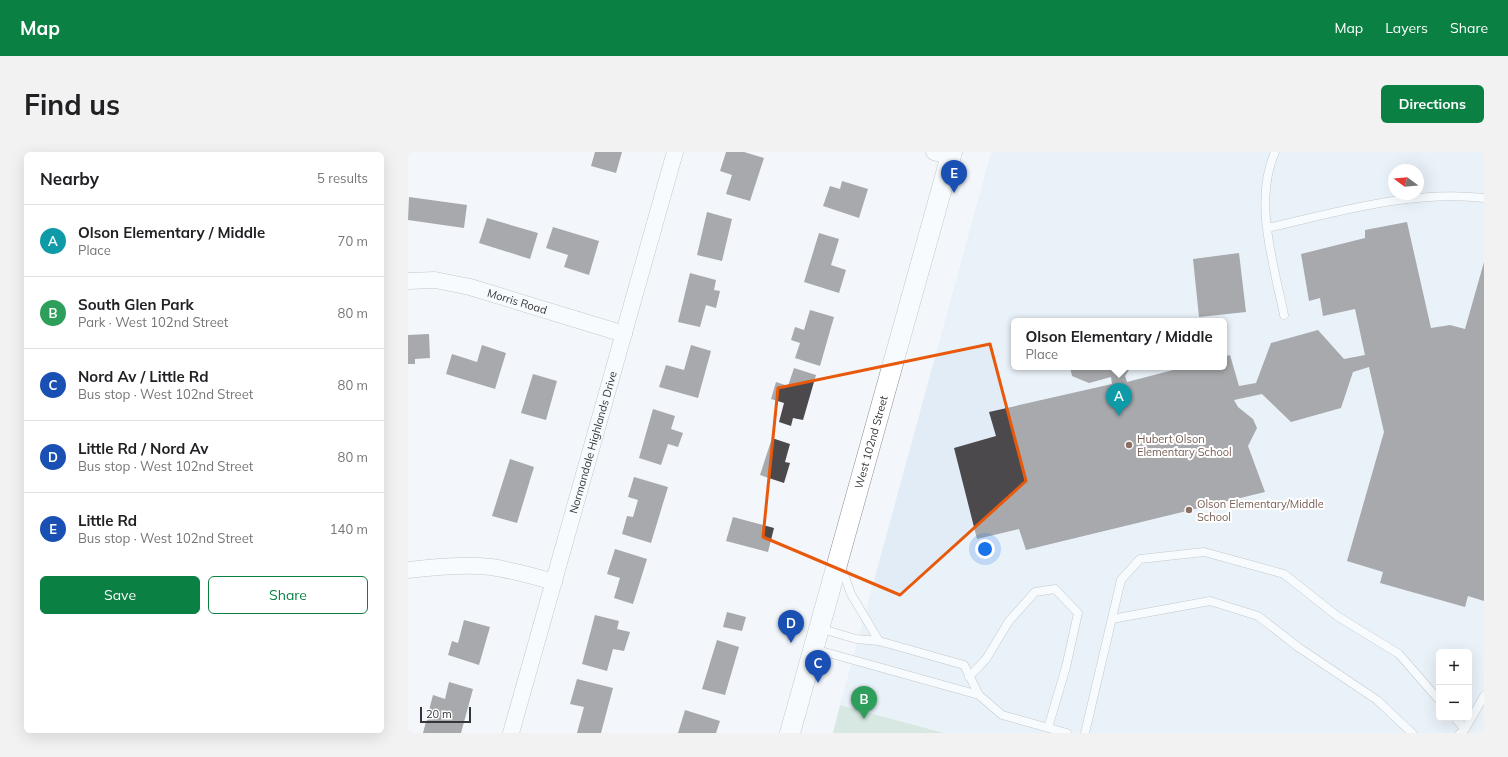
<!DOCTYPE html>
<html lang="en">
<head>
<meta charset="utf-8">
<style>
	:root { --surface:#fff; --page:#f2f2f2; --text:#202124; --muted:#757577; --line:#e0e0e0; --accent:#0b8043 }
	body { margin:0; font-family:Mulish,sans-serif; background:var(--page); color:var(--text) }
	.controls { position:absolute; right:12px; bottom:12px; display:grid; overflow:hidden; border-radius:6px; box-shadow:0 4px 16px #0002 }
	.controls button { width:36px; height:36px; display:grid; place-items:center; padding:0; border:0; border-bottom:1px solid var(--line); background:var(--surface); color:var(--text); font:20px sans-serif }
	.compass { position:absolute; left:980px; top:12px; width:36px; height:36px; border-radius:50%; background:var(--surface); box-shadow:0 4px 16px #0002; rotate:286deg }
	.scale { position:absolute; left:12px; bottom:10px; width:51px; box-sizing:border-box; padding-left:4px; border:2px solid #353638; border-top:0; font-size:11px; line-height:14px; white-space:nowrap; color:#353638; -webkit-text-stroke:3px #fff; paint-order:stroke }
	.you { position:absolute; left:577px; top:397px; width:14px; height:14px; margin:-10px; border:3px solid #fff; border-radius:50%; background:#1a73e8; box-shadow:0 0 0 6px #1a73e833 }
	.badge { display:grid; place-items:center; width:26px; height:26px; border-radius:50%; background:var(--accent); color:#fff; font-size:13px; font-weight:700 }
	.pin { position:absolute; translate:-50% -33px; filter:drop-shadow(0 1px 2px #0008) }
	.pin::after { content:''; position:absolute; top:21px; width:14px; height:12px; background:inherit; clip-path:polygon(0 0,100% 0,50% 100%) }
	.popup { position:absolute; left:603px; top:166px; width:216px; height:52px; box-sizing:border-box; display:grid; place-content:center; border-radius:6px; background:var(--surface); filter:drop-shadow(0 1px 3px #0005); font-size:13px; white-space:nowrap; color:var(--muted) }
	.popup b { font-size:15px; color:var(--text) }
	.popup::after { content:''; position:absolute; left:50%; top:100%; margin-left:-8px; border:8px solid transparent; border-top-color:var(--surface) }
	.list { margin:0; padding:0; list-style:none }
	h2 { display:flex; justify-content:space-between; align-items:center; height:52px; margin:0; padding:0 16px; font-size:17px }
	h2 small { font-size:13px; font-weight:400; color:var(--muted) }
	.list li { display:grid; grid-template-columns:26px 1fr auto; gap:12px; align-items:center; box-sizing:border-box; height:72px; padding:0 16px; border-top:1px solid var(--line) }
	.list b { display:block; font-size:15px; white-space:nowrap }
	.list p { margin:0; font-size:13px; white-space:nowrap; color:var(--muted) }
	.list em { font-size:13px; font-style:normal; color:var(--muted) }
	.actions { display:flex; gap:8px; padding:12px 16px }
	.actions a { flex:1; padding:9px 0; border:1px solid var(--accent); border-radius:6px; text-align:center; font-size:14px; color:var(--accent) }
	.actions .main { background:var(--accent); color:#fff }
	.map { position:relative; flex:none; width:1076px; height:581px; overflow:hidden; border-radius:6px }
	header { display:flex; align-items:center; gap:24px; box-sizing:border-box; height:56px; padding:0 20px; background:var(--accent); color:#fff }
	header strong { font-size:19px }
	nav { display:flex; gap:22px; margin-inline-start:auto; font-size:14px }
	.intro { display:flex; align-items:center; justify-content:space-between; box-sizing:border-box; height:96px; padding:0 24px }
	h1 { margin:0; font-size:28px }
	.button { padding:10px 18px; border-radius:6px; background:var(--accent); color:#fff; font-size:14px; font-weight:700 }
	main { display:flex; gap:24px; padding:0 24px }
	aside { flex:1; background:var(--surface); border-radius:6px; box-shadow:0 4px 16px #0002 }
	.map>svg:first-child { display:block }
	.built { fill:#e1ecf6; fill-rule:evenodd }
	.green { fill:#b7d6c3 }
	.building { fill:#4c494c }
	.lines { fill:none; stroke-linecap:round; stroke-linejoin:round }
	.service-casing { stroke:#8a8e92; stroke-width:9 }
	.minor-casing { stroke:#8a8e92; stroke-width:17 }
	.tertiary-casing { stroke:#8a8e92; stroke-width:21 }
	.service { stroke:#fff; stroke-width:8 }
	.minor { stroke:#fff; stroke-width:16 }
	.tertiary { stroke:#fff; stroke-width:20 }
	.marked { fill:none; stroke:#e8590c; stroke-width:3; stroke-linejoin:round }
	.education-dot { fill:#8d6e63; stroke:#fff; stroke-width:1.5 }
	.labels { text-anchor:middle; stroke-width:4; stroke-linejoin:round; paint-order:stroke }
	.street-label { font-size:11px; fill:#353638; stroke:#fff }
	.education-label { font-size:11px; fill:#785e54; stroke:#fff; text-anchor:start }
</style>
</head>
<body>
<header>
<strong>Map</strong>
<nav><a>Map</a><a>Layers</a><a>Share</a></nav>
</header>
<div class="intro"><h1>Find us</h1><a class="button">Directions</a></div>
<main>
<aside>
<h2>Nearby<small>5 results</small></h2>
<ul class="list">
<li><span class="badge" style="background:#0f9aa8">A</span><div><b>Olson Elementary / Middle</b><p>Place</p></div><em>70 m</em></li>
<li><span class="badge" style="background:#2e9e5b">B</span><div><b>South Glen Park</b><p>Park · West 102nd Street</p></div><em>80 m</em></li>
<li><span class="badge" style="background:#1a4fb4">C</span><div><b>Nord Av / Little Rd</b><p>Bus stop · West 102nd Street</p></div><em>80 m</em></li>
<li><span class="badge" style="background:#1a4fb4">D</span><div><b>Little Rd / Nord Av</b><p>Bus stop · West 102nd Street</p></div><em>80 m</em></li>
<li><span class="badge" style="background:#1a4fb4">E</span><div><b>Little Rd</b><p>Bus stop · West 102nd Street</p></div><em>140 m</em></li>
</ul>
<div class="actions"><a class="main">Save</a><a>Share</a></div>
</aside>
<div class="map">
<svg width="1076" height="581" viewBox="0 0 1076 581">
	<rect width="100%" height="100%" fill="#f3f7fb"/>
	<path class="built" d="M583 0H1076V581H536L432 553ZM986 18H1010V42H986ZM606 169H816V215H606ZM1031 500H1061V566H1031Z"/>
	<path class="green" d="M432 553 536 581H425Z"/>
	<path class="building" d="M187 0H214L208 21 183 14Z
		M318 0H336L356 6 342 49 318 42 324 23 312 19Z
		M434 29 460 37 451 66 415 54 422 34 432 37Z
		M1 45 59 53 56 76 0 68Z
		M299 60 324 67 314 109 289 103Z
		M79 66 130 81 122 107 71 91Z
		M999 70 1023 176 1042 173 1057 177 1076 110V449L1060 444 1057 455 972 431 975 420 939 409 976 280 961 215 945 220 933 256 883 270 854 242 826 248 830 255 845 267 849 276 840 294 857 340 618 398 611 377 569 387 546 296 588 284 581 260 704 232 703 225 681 231 664 224 662 215H723L717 224 719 230 777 215H816V205L822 203 831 234 848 231 863 191 910 178 936 207 957 203 947 157 915 164 912 146 901 149 893 102 957 86V78Z
		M145 75 191 89 181 123 156 115 160 103 138 96Z
		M411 81 431 87 423 113 438 118 431 141 396 130Z
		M831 101 838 160 791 165 785 107Z
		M282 121 308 128 306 138 312 139 308 156 298 153 292 175 270 170Z
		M402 158 426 165 412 214 387 206 392 191 383 188 387 175 396 178Z
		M21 182 22 206 7 207V212H0V183Z
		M74 193 98 201 87 237 38 222 44 202 69 210Z
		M283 193 303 199 290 246 251 235 258 213 276 218Z
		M386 216 408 223 395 268 385 266 383 274 371 270 376 251 363 247 368 230 380 234Z
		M125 222 149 229 138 268 113 261Z
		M245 257 267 264 263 277 275 281 270 295 260 292 253 313 231 306Z
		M364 286 382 292 377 310 382 311 376 331 352 323Z
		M102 307 126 315 109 371 84 364Z
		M226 325 260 335 243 391 214 382 219 364 225 365 230 348 220 345Z
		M325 365 366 376 360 400 318 389Z
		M207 397 239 407 225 452 206 446 212 426 199 422Z
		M319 460 338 465 334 479 315 475Z
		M187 463 211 469 209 477 222 480 216 499 205 497 199 519 174 512Z
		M56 468 82 475 71 513 40 503 44 489 50 491Z
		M309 488 331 495 317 543 294 537Z
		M169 527 205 536 193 581H169L176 555 162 552Z
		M41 530 65 537 53 581H15L25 543 37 547Z
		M277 558 312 569 308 581H270Z"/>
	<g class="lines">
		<g class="service-casing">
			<path id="service" d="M867 0C845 49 866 113 876 163
				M859 76C930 60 1002 38 1076 46
				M433 414 443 442 471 489 556 513 571 543 594 563 659 581
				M704 467 802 449 850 464 890 495 969 548 1004 581
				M411 476 448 487 471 489
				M406 497 571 543
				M561 525 578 507 601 469 627 440 647 437 670 461 658 515 640 576
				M1047 566 1057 577
				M677 581 713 428 732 407 796 400 876 422 929 464 991 502 1031 548
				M1052 581 1057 577 1076 544"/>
		</g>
		<g class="minor-casing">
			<g id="minor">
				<path d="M526 0 543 5"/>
				<path id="s1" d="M0 129 27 128 62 135 216 182"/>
				<path d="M0 418C28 415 55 412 83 415 104 418 125 424 146 430"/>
				<path id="s2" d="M103 581 267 0"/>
			</g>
		</g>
		<g class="tertiary-casing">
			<g id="tertiary">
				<path id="s3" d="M382 581 544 0"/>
			</g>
		</g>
		<use href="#service" class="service"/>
		<use href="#minor" class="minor"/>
		<use href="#tertiary" class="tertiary"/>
	</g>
	<path d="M0 0H1076V581H0ZM582 192 618 329 492 443 355 385 370 236Z" fill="#f3f7fb" fill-opacity=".55" fill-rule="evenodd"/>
	<path class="marked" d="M582 192 618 329 492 443 355 385 370 236Z"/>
	<g class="education-dot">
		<circle cx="721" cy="293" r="4"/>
		<circle cx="781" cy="358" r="4"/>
	</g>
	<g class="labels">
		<g class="street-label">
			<text dy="4" stroke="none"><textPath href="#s1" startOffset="112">Morris Road</textPath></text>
			<text dy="4" stroke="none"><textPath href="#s2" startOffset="302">Normandale Highlands Drive</textPath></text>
			<text dy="4" stroke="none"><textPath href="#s3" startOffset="302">West 102nd Street</textPath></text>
		</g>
		<g class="education-label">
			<text x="729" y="291">Hubert Olson<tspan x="729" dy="13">Elementary School</tspan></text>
			<text x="789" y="356">Olson Elementary/Middle<tspan x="789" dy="13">School</tspan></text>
		</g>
	</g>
</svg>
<div class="controls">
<button>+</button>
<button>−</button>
</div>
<svg class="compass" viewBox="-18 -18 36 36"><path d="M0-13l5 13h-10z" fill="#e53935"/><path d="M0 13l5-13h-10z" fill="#757577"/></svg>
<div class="scale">20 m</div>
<div class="you"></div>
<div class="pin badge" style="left:711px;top:264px;background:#0f9aa8">A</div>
<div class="popup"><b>Olson Elementary / Middle</b>Place</div>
<div class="pin badge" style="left:456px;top:567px;background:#2e9e5b">B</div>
<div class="pin badge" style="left:410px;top:531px;background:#1a4fb4">C</div>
<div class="pin badge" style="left:383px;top:491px;background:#1a4fb4">D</div>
<div class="pin badge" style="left:546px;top:41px;background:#1a4fb4">E</div>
</div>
</main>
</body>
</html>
